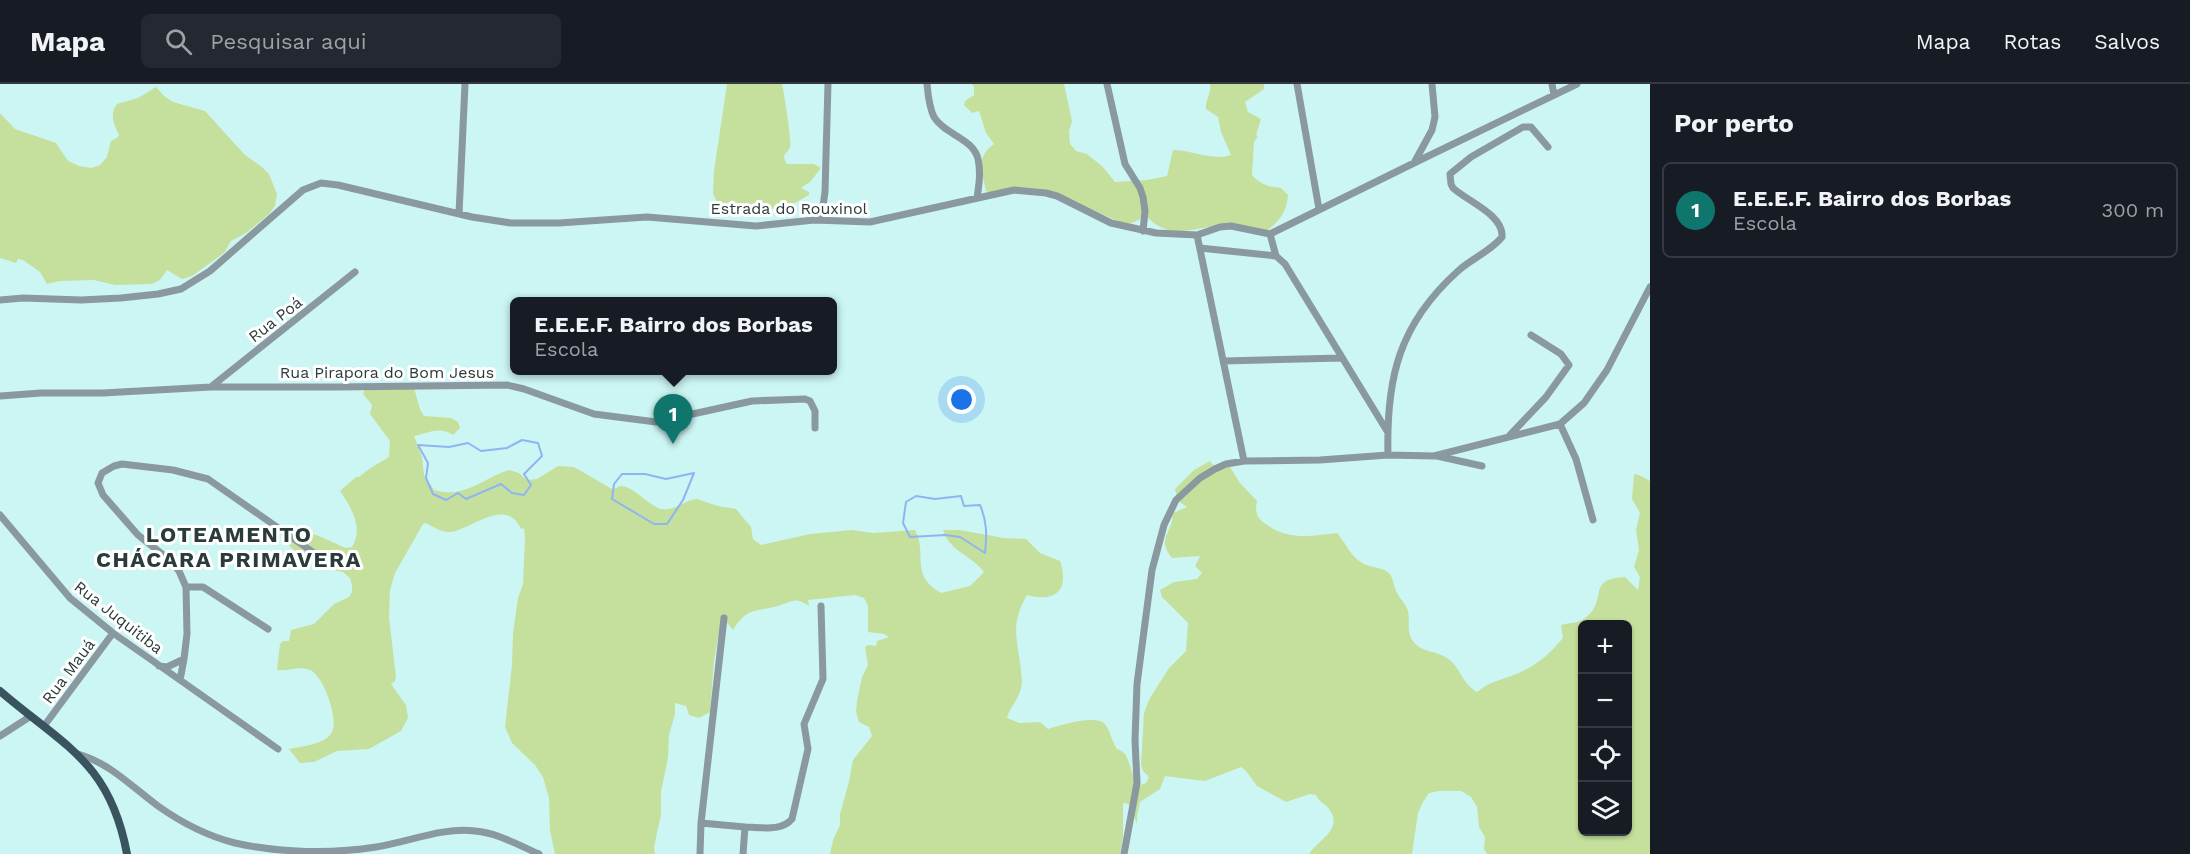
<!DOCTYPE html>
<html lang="pt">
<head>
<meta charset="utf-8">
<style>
	:root { --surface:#171b24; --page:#242831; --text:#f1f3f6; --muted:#9ea1a6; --line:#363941; --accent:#0f766e }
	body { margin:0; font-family:"Work Sans",sans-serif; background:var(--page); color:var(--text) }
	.controls { position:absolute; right:18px; bottom:18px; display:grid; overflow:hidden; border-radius:9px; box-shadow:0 2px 4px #0004 }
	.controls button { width:54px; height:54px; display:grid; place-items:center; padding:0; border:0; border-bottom:2px solid var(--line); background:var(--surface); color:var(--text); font:30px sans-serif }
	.you { position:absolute; left:962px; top:316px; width:21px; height:21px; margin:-15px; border:4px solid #fff; border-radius:50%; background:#1a73e8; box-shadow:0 0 0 9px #1a73e833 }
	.badge { display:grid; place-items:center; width:39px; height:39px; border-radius:50%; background:var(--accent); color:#fff; font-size:20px; font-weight:700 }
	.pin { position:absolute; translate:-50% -50px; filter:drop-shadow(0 2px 3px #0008) }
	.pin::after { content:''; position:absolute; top:32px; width:21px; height:18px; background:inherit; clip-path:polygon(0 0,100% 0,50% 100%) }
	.popup { position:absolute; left:510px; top:213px; width:327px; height:78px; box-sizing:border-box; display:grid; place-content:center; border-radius:9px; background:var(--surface); filter:drop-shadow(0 2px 4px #0005); font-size:20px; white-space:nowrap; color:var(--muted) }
	.popup b { font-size:22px; color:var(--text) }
	.popup::after { content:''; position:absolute; left:50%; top:100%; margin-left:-12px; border:12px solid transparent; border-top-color:var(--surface) }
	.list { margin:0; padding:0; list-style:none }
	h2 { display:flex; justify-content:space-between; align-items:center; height:78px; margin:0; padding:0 24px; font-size:26px }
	h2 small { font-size:20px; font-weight:400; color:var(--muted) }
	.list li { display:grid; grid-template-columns:39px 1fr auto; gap:18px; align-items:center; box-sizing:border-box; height:96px; margin:0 12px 12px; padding:0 12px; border:2px solid var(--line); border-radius:9px }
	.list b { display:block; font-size:22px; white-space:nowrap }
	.list p { margin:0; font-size:20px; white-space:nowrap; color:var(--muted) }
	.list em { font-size:20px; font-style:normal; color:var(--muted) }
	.icon { flex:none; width:33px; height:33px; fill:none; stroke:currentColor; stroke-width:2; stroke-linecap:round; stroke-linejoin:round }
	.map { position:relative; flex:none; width:1650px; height:770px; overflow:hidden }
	header { display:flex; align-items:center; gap:36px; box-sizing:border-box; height:84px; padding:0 30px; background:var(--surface); border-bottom:2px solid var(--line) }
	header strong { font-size:28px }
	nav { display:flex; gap:33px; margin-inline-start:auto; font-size:21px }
	.search { width:420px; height:54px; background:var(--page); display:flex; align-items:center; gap:15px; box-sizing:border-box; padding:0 21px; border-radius:9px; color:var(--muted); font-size:22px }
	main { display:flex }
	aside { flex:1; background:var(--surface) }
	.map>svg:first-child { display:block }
	.green { fill:#c5e09c; fill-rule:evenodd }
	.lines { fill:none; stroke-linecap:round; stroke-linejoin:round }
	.stream { stroke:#8fb4f3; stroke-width:2 }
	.minor { stroke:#8a989f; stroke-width:7 }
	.major { stroke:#3a545f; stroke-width:8 }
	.labels { text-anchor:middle; stroke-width:6; stroke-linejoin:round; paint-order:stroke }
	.street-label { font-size:16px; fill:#2b3b3b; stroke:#fff }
	.district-label { font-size:22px; font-weight:bold; letter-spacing:1.5px; fill:#2b3b3b; stroke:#fff }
</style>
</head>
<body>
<header>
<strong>Mapa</strong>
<div class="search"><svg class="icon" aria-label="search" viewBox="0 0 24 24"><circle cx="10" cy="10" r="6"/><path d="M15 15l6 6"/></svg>Pesquisar aqui</div>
<nav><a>Mapa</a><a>Rotas</a><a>Salvos</a></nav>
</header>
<main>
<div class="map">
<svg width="1650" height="770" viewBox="0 0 1650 770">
	<rect width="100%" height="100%" fill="#ccf6f4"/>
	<path class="green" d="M727 0H782C784 8 792 58 790 63 788 70 780 69 787 80H814L821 84 810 98 801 104 809 108V111L793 120 778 122 763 130 750 133 733 129 719 122 713 110 714 87Z
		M972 0H1064L1072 37 1069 47 1070 60 1076 67 1087 70 1103 83 1115 98 1147 96 1167 92 1173 66C1192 66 1212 77 1231 71L1221 48 1218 33 1206 25C1205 16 1212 8 1210 0H1264V5L1245 18 1248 28 1261 35 1256 51 1258 52 1254 58 1252 91C1261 101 1269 103 1281 104L1288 111C1287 127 1280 136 1268 146 1250 145 1229 142 1211 143 1183 146 1169 155 1146 132L1132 139 1125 140 1063 114 1025 107 993 110 986 107C982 86 975 74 994 60L986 49 979 27 972 29 964 21 965 17 974 11V3Z
		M156 3 164 12 173 18 205 27 245 71 262 83 269 90 277 110 275 122 269 130 246 149 231 157 224 169 192 192 182 195 167 186 160 196 152 200 115 201 94 196 60 197 47 200 40 188 23 176 18 175 16 179 0 174V29L15 45 56 59 68 77 79 82 91 84 100 81 107 73 111 57 117 54 119 51C114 41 109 29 117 20L138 14Z
		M366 302 414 304 420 325 424 332 451 334 458 338 460 344 453 351C438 342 430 349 414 352L422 373 424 391 434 406C465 415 481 395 509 386L519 389 527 396 537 395 558 382 574 383 612 405C615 405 617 403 620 402 632 401 648 421 661 425 674 428 684 416 697 415L718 422 736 425 751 443 753 455 761 461 810 450 852 446 873 449 915 446C928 470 909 491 941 509L970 502 984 488C970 470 950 468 943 446H959L1004 454 1026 455 1040 469 1060 477C1070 506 1055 519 1027 511 1010 540 1017 555 1021 585 1021 591 1023 598 1021 604 1019 615 1010 623 1007 634L1019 639 1040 638 1048 645C1060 641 1094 631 1104 639 1110 645 1112 658 1117 665 1133 669 1127 692 1141 701L1146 699 1149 693 1143 687 1141 681 1144 629 1150 614 1169 584 1186 567 1188 539 1162 513 1160 506 1174 498 1197 495 1202 489 1195 482 1200 472 1172 474C1156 453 1172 452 1173 429L1187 423 1178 417 1175 405 1194 386 1210 377 1213 381 1230 383 1240 399 1257 417C1255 426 1256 432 1263 438 1287 457 1309 452 1337 449 1346 459 1351 474 1364 480 1372 484 1383 483 1390 490 1393 495 1394 502 1396 507 1399 514 1406 520 1408 527 1410 536 1407 546 1411 554 1419 569 1435 566 1447 574 1461 583 1461 599 1477 608 1491 596 1507 595 1523 587 1540 579 1551 568 1563 554L1561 541C1568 539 1578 539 1584 535 1610 517 1584 495 1625 493L1638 506 1640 493 1634 483 1639 466 1636 446 1640 429 1632 415 1634 390 1639 391 1650 397V770H1487L1484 765 1485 753 1479 743 1477 723 1471 713 1461 707H1439L1429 709 1423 718 1418 729 1412 770H1309C1319 755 1344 745 1329 725 1325 719 1319 719 1316 711L1310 710 1286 718 1257 702 1246 687 1241 683 1205 697 1165 692 1160 705 1140 718 1137 732V740L1129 720 1123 719V753L1120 770H830L833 756 840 741V730L849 698 853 676 872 652 869 643 859 638 856 628 857 617 862 593 868 581 865 563 868 561 876 562 877 557 889 553 884 550 868 548V522L864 514 855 511 808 516 809 522C794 512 793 518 778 522 756 528 747 523 733 546L724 535 721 537 714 577 710 628 699 634 689 631 686 622 675 619V630L669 651 668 674 661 708V731L654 763 655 770H555L550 747 549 714 543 693 535 681 512 659 505 643 512 581 513 549 518 514 523 500 525 454 524 444 521 445C505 411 470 447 449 448 441 448 433 443 426 439L423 440 395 489 390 506 389 533 396 593 395 597 391 600 406 621 408 634 401 647 369 665 337 667 314 678 300 679 289 665C302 662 325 661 332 648 339 635 323 591 310 586 298 581 289 588 277 586L280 560 283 557H289L291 546 314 540 334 520 349 513 352 508V501L350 494 343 488 321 483 306 470 295 467 284 457 283 452C300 439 329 457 346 464L352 463C364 443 351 424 340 407L356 393H359L369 385 389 373 390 357 370 330 372 321 363 310ZM1582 540H1628V748H1582Z"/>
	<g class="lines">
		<path class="stream" d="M522 356 538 359 542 372 524 390 531 401 524 411 512 409 501 400 466 415 458 409 446 416 433 410 426 394 428 379 418 361 449 363 468 359 481 367 507 364Z
			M694 389 683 416 667 440H654L612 415 614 400 622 390H645L666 395Z
			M916 412 935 415 961 412 964 422 980 421C987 437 987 451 985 469L960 453 945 451 910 453 903 439 906 418Z"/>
		<path class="minor" d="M927 0C928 11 929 23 934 33 945 51 973 54 978 75 981 88 979 101 977 114
			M1107 0 1125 80 1140 104 1143 113 1145 127 1143 147
			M1297 0 1319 125
			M1552 0 1554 11
			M1414 79 1577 0
			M459 130 465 0
			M821 136 825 108 828 0
			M1270 150 1276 172
			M1197 151 1244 377
			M1200 164 1276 172 1285 180 1387 347
			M0 216 23 214 81 216 121 214 158 210 181 205 210 187 303 106 321 99 338 101 472 133 511 139H559L647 133 756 142 814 136 870 138 1014 106 1046 109 1057 112 1111 139 1156 149 1197 151 1220 143 1231 142 1270 150 1414 79 1432 46 1435 33 1432 0
			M1224 277 1342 274
			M212 302 355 188
			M0 312 41 309H103L211 303H339L507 301 524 305 594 330 656 338 752 317 805 315 810 317 815 327V344
			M1560 340 1576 375 1593 436
			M1510 351 1546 313 1569 281 1561 270 1531 251
			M1388 371C1386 294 1399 240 1458 187 1471 175 1491 167 1502 153 1504 131 1467 117 1453 104L1451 100 1450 90 1471 73 1523 43H1531L1548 63
			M1437 372 1482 382
			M0 431 70 514 113 549 180 596
			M186 503H203L268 545
			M184 575 180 596 278 665
			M159 582 167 583 184 575 187 550 186 503 179 487 171 477 138 451 103 411 98 399 102 389 114 382 122 380 173 386 208 395 327 478
			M44 642 113 549
			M0 652 31 632
			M78 670C110 679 132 703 158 722 182 739 207 752 235 759 280 769 332 770 376 763 409 758 442 743 475 747 498 749 518 761 539 770
			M701 739 724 534
			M700 770 701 739 745 743
			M743 770 745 743C760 743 781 748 792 735L808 665 804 640 823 595 821 522
			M1124 770 1137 699 1135 656 1137 600 1152 486 1164 441 1176 416 1200 394 1215 385 1226 380 1244 377 1320 376 1388 371 1434 372 1560 340 1584 319 1607 286 1650 203"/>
		<path class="major" d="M0 607C64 662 110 678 127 770"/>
	</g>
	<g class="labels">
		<g class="street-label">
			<text x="789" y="130">Estrada do Rouxinol</text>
			<text transform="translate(275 235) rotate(-38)" y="6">Rua Poá</text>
			<text x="387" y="294">Rua Pirapora do Bom Jesus</text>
			<text transform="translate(119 533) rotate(38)" y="6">Rua Juquitiba</text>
			<text transform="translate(68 587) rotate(-53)" y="6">Rua Mauá</text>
		</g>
		<g class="district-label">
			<text x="229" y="458">LOTEAMENTO<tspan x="229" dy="25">CHÁCARA PRIMAVERA</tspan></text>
		</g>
	</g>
</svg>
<div class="controls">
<button>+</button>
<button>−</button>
<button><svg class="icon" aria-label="locate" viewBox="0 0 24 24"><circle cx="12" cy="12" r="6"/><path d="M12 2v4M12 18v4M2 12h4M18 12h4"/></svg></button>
<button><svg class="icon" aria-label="layers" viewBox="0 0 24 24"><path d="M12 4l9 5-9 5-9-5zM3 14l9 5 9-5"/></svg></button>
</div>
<div class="you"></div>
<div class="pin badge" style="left:673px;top:360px">1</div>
<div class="popup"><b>E.E.E.F. Bairro dos Borbas</b>Escola</div>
</div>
<aside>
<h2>Por perto<small></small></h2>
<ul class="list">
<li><span class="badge">1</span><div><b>E.E.E.F. Bairro dos Borbas</b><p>Escola</p></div><em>300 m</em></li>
</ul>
</aside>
</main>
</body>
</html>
